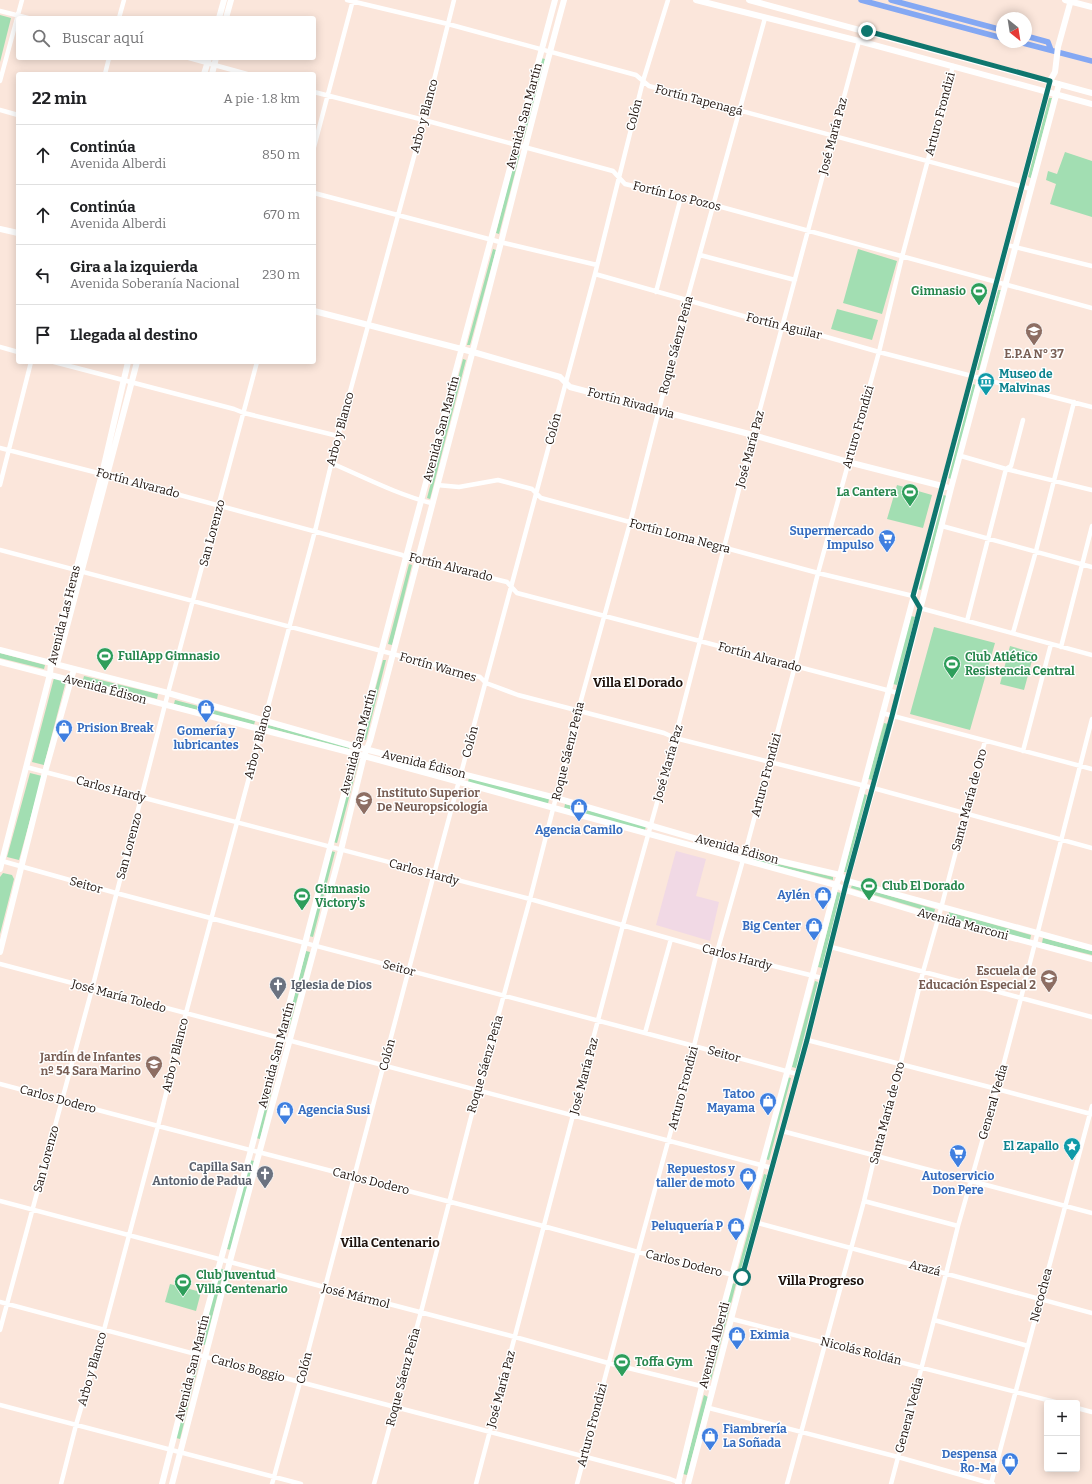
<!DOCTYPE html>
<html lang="es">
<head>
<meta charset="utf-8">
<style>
	:root { --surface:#fff; --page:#f6f6f6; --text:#202124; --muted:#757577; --line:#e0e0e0 }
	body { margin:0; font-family:Bitter,serif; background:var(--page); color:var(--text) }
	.controls { position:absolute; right:12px; bottom:12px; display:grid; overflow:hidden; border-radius:4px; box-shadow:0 2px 10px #0003 }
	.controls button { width:36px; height:36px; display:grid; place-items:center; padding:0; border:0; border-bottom:1px solid var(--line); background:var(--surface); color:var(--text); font:20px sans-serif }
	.compass { position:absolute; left:996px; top:12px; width:36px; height:36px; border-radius:50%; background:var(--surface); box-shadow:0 2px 10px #0003; rotate:150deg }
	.stop { position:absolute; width:12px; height:12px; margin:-9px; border:3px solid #0f766e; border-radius:50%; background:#fff }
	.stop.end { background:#0f766e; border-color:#fff; box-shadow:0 1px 4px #0008 }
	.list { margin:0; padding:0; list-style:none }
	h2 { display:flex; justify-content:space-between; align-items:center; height:52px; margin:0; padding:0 16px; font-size:17px }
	h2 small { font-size:13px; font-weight:400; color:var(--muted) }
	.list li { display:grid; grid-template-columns:26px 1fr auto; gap:12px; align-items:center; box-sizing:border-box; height:60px; padding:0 16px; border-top:1px solid var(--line) }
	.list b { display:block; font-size:15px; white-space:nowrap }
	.list p { margin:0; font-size:13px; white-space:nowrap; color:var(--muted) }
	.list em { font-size:13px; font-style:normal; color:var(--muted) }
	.icon { flex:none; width:22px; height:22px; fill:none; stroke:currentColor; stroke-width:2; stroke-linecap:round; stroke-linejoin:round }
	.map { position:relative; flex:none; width:1092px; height:1484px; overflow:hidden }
	.search { position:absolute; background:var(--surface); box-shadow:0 2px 10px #0003; left:16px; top:16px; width:300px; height:44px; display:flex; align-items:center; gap:10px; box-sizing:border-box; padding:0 14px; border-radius:4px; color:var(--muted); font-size:15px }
	.panel { position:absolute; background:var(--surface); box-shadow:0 2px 10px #0003; left:16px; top:72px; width:300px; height:292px; border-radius:4px }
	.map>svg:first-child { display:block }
	.education { fill:#f1d9e5 }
	.green { fill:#a2deb2 }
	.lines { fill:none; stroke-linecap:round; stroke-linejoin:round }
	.canal { stroke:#84a8f3; stroke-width:5.5 }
	.street { stroke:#fff; stroke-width:4.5 }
	.secondary { stroke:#fff; stroke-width:6 }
	.route { stroke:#0f766e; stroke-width:5 }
	.labels { text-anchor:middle; stroke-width:3; stroke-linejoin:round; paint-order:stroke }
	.street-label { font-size:12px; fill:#1e120c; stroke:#fff }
	.leisure-label { font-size:12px; font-weight:bold; fill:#27864d; stroke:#fff; text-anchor:start }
	.education-label { font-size:12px; font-weight:bold; fill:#785e54; stroke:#fff; text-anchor:end }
	.culture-label { font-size:12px; font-weight:bold; fill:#0d838f; stroke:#fff; text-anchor:start }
	.shop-label { font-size:12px; font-weight:bold; fill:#366cbe; stroke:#fff; text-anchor:end }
	.worship-label { font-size:12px; font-weight:bold; fill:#5b616d; stroke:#fff; text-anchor:start }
	.neighbourhood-label { font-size:13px; font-weight:bold; fill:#1e120c; stroke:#fff }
</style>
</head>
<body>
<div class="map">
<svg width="1092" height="1484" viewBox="0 0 1092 1484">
	<rect width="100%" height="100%" fill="#fbe6db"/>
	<path class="education" d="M676 851 706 859 696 896 719 902 710 941 656 925Z"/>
	<path class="green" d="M0 15 11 18 0 62Z
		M541 58 545 59 524 139 521 138Z
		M1049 98H1052L1031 178 1028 177Z
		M1065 152 1092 161V217L1050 204 1056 184 1046 180 1048 171 1057 174Z
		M516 153 520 154 499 234 496 233Z
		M493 249 496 250 470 345H467Z
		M858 249 897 261 882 314 843 303Z
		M998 290H1001L979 370H976Z
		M837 309 878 320 872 340 831 329Z
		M463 359 466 360 430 499 427 498Z
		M973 384 976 385 951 479 948 478Z
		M897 485 932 495 923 528 887 519Z
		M943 495 947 496 921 590 918 589Z
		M409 564 412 565 392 645 388 644Z
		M911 616 915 617 897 685 893 684Z
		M934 627 995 643 970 730 910 714Z
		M1010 646 1034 653 1024 690 1000 684Z
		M0 653 45 665 44 669 0 658Z
		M383 660H386L366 740 362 739Z
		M84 676 158 694 157 699 83 680Z
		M54 678 66 681 44 765 32 762Z
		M175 700 255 721 254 725 174 704Z
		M884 723 888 724 872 780 868 779Z
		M268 725 350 746 349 749 268 728Z
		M355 759 359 760 337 843 333 842Z
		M30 773 42 776 19 860 7 857Z
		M469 778 549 799 548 804 468 782Z
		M864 794 867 795 847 872H844Z
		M565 804 646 826 645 830 564 809Z
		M331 851 335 852 313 937 309 936Z
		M753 858 833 877V880L753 860Z
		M3 873 12 875 14 879 0 934V877Z
		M852 885 935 909 934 913 851 888Z
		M837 892 841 893 822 968 818 967Z
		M949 912 1031 935 1030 940 948 917Z
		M1043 938 1092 951V955L1042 943Z
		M306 951 310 952 289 1029 286 1028Z
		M815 981 818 982 796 1068 792 1067Z
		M279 1048 282 1049 260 1139 256 1138Z
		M787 1077 791 1078 769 1160 765 1159Z
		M250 1160 254 1161 231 1250 227 1249Z
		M764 1174 767 1175 742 1270 738 1269Z
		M220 1268 224 1270 205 1345 201 1344Z
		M732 1283 736 1284 711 1380 706 1378Z
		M170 1284 201 1292 196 1311 165 1302Z
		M196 1363H199L180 1439 176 1438Z
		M704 1395 708 1397 687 1475 683 1474Z"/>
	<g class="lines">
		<path class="canal" d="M861 0 1002 38
			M891 0 1002 30
			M1026 36 1048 42 1051 50
			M1019 42 1092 61"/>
		<path class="street" d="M347 0 448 24 636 75 649 86 1031 189
			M0 11 28 18
			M119 18 124 0
			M189 58 247 74
			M105 74 109 58
			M0 81 22 0
			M314 92 424 120 613 171 625 184 714 205 1092 308
			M0 110 18 115
			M314 147 353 0
			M314 193 500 242 597 265
			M1007 245 1092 266
			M700 255 795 280
			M595 274 775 325 788 326 879 352 1092 407
			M656 292 681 197
			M0 347 18 352
			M54 362 234 409 244 413 338 436
			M0 448 102 474 402 555 406 557 507 582 517 593 898 693
			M961 456 1006 469 1092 490
			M331 463C364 477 396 494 431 503
			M0 485 31 362
			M437 485 459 487 498 480 532 489 541 498 818 573 913 596 920 608 1092 655
			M942 526 1092 567
			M0 550 480 677 486 683 518 695 664 733 675 738 873 788 1092 848
			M967 621 1006 469 1011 466 1023 420
			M1013 633 1036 551 1074 402
			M1061 647 1092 526
			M882 713 1092 769
			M1023 751 1051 644
			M26 767 530 899 717 952 822 978
			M2 861 116 893 694 1046 797 1074
			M831 947 1092 1017
			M0 964 772 1168
			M645 1033 671 939
			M807 1040 997 1089 1091 1114
			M0 1084 158 1126 543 1226 638 1252 742 1277
			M782 1131 1092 1213
			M0 1201 324 1287 515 1337 608 1363 713 1389
			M864 1201 958 1226
			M758 1223 1092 1313
			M0 1302 300 1382 670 1479 678 1482 680 1484
			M732 1319 1059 1403
			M934 1320 1028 1346
			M0 1330 92 989 168 693 257 362
			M0 1405 301 1484
			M709 1408 898 1457 993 1484
			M1077 1408 1092 1412
			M61 1484 76 1425 104 1330 158 1126 186 1013 315 531 338 436 424 120 454 0
			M272 1484 300 1382 434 874 595 274 643 81 668 0
			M374 1484 421 1312 478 1090 530 899 578 711 630 523 687 300 765 18
			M476 1484 623 925 675 738 753 435 859 41
			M577 1484 638 1252 694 1046 717 952 745 853 795 666 818 573 879 352 902 257 953 66
			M787 1484 864 1201 875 1155 899 1070 923 972 940 912 985 741
			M891 1484 946 1274 958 1226 997 1089 1021 998 1092 719
			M991 1484 1092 1106"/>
		<path class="secondary" d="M696 0 859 41 1092 104
			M749 0 1092 93
			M1065 0 1092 7
			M219 18 224 0
			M226 18 231 0
			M204 74 209 58
			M212 74 216 58
			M0 229 18 233
			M314 311 473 352 560 377 570 387 753 435 848 462 946 487
			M0 650 168 693 357 747 556 798 745 853 840 875 847 881 1092 948
			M0 662 364 756 836 885 845 890 938 918 1092 959
			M57 664 137 362
			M0 869 50 674 51 663 102 474 128 362
			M0 952 45 772 74 669
			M162 1484 195 1354 251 1150 406 557 555 0
			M172 1484 230 1261 341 850 364 756 370 741C403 611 439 481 473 350 504 234 532 116 564 0
			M678 1484 702 1386 791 1058 836 885 840 875 1050 81 1055 72 1058 47 1071 0
			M688 1484 742 1277 807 1040 846 884 893 716 951 488 1059 84"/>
	</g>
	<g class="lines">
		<path class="route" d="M742 1277 807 1040 846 884 892 716 920 608 913 596 1050 81 867 31"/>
	</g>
	<defs>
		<g id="stadium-pin" transform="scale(0.9)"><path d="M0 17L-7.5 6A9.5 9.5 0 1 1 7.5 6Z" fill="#2e9e5b" stroke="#fff"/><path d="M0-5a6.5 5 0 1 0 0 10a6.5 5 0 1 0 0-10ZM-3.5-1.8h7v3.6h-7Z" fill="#fff"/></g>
		<g id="school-pin" transform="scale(0.9)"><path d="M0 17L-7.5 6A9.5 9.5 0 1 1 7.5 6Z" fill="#8d6e63" stroke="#fff"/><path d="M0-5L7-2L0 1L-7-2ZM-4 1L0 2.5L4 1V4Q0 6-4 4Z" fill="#fff"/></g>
		<g id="museum-pin" transform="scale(0.9)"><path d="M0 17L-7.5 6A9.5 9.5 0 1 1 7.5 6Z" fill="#0f9aa8" stroke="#fff"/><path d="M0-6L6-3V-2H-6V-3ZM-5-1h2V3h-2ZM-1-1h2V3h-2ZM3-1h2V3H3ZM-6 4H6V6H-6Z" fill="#fff"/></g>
		<g id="supermarket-pin" transform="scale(0.9)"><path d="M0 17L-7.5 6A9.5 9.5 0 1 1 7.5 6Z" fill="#3f7fe0" stroke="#fff"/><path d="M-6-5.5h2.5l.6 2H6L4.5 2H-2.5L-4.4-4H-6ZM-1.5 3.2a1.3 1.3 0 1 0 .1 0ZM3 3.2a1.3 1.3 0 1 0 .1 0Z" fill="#fff"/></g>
		<g id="shop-pin" transform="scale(0.9)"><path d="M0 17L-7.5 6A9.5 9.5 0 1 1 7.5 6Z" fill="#3f7fe0" stroke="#fff"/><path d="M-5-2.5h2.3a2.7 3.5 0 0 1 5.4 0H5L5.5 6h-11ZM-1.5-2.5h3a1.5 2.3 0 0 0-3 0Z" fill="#fff"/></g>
		<g id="university-pin" transform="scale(0.9)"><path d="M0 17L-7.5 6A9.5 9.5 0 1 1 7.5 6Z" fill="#8d6e63" stroke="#fff"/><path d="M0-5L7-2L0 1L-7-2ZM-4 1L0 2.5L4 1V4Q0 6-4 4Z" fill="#fff"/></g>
		<g id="church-pin" transform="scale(0.9)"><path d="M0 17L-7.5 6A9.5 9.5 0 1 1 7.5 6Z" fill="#6b7280" stroke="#fff"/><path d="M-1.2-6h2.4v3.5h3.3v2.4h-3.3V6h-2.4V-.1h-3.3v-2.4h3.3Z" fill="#fff"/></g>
		<g id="sight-pin" transform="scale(0.9)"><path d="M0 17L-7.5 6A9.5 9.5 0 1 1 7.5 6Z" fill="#0f9aa8" stroke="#fff"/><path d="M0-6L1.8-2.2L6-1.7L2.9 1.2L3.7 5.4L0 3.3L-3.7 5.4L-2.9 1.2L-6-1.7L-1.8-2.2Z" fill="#fff"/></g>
	</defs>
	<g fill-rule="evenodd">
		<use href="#stadium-pin" x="979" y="291"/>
		<use href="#school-pin" x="1034" y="331"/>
		<use href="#museum-pin" x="986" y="381"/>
		<use href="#stadium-pin" x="910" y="492"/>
		<use href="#supermarket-pin" x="887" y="538"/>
		<use href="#stadium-pin" x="105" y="656"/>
		<use href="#stadium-pin" x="952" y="664"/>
		<use href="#shop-pin" x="206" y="708"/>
		<use href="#shop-pin" x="64" y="728"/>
		<use href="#university-pin" x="364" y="800"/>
		<use href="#shop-pin" x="579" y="807"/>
		<use href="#stadium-pin" x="869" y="886"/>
		<use href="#shop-pin" x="823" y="895"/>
		<use href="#stadium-pin" x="302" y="896"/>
		<use href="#shop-pin" x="814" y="926"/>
		<use href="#school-pin" x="1049" y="978"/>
		<use href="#church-pin" x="278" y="985"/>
		<use href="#school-pin" x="154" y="1064"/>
		<use href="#shop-pin" x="768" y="1101"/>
		<use href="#shop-pin" x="285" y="1110"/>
		<use href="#sight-pin" x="1072" y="1146"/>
		<use href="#supermarket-pin" x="958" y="1153"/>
		<use href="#church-pin" x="265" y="1174"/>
		<use href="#shop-pin" x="748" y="1176"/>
		<use href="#shop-pin" x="736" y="1226"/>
		<use href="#stadium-pin" x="183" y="1282"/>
		<use href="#shop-pin" x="737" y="1335"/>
		<use href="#stadium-pin" x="622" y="1362"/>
		<use href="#shop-pin" x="710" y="1436"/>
		<use href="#shop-pin" x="1010" y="1461"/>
	</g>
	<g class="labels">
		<g class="street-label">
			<text transform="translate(699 100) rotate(15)" y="4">Fortín Tapenagá</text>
			<text transform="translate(940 114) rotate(-75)" y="4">Arturo Frondizi</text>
			<text transform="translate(634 115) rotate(-76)" y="4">Colón</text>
			<text transform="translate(424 116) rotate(-75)" y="4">Arbo y Blanco</text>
			<text transform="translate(524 116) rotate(-75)" y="4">Avenida San Martín</text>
			<text transform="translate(833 136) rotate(-75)" y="4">José María Paz</text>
			<text transform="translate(677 196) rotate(14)" y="4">Fortín Los Pozos</text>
			<text transform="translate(784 326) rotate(14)" y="4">Fortín Aguilar</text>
			<text transform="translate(676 345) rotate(-75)" y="4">Roque Sáenz Peña</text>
			<text transform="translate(631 403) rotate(15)" y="4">Fortín Rivadavia</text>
			<text transform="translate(858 427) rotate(-74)" y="4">Arturo Frondizi</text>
			<text transform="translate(340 429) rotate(-75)" y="4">Arbo y Blanco</text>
			<text transform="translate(441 429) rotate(-75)" y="4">Avenida San Martín</text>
			<text transform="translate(553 429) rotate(-75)" y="4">Colón</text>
			<text transform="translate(750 449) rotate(-75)" y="4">José María Paz</text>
			<text transform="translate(138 483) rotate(15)" y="4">Fortín Alvarado</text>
			<text transform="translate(212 533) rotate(-75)" y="4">San Lorenzo</text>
			<text transform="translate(680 536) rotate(15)" y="4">Fortín Loma Negra</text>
			<text transform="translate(451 567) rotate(14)" y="4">Fortín Alvarado</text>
			<text transform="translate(64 615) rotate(-76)" y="4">Avenida Las Heras</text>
			<text transform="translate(760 657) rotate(15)" y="4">Fortín Alvarado</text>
			<text transform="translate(438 667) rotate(16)" y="4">Fortín Warnes</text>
			<text transform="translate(105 689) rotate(15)" y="4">Avenida Édison</text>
			<text transform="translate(258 742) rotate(-75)" y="4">Arbo y Blanco</text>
			<text transform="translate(358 742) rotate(-75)" y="4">Avenida San Martín</text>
			<text transform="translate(470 742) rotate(-75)" y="4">Colón</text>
			<text transform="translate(568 751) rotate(-76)" y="4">Roque Sáenz Peña</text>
			<text transform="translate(668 763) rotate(-74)" y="4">José María Paz</text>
			<text transform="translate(424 764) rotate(14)" y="4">Avenida Édison</text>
			<text transform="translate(766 775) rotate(-75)" y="4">Arturo Frondizi</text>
			<text transform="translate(111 789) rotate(15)" y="4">Carlos Hardy</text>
			<text transform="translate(969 800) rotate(-75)" y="4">Santa María de Oro</text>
			<text transform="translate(129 846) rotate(-75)" y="4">San Lorenzo</text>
			<text transform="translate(737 849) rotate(15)" y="4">Avenida Édison</text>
			<text transform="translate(424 872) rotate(15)" y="4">Carlos Hardy</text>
			<text transform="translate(86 885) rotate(16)" y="4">Seitor</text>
			<text transform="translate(963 924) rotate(15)" y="4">Avenida Marconi</text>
			<text transform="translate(737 957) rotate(15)" y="4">Carlos Hardy</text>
			<text transform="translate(399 968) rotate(15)" y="4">Seitor</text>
			<text transform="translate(119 996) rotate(15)" y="4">José María Toledo</text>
			<text transform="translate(724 1054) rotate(16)" y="4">Seitor</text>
			<text transform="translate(175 1055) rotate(-76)" y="4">Arbo y Blanco</text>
			<text transform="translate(276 1055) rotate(-75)" y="4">Avenida San Martín</text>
			<text transform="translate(387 1055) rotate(-75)" y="4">Colón</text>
			<text transform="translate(485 1064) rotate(-74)" y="4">Roque Sáenz Peña</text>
			<text transform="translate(584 1076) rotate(-75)" y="4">José María Paz</text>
			<text transform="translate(683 1088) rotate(-75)" y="4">Arturo Frondizi</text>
			<text transform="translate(58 1099) rotate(15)" y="4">Carlos Dodero</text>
			<text transform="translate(993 1102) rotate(-74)" y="4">General Vedia</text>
			<text transform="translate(887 1113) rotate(-75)" y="4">Santa María de Oro</text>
			<text transform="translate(46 1159) rotate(-75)" y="4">San Lorenzo</text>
			<text transform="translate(371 1181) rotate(14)" y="4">Carlos Dodero</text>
			<text transform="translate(684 1263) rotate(14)" y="4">Carlos Dodero</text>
			<text transform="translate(925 1268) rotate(15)" y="4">Arazá</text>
			<text transform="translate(1041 1295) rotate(-75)" y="4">Necochea</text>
			<text transform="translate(356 1296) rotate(14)" y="4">José Mármol</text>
			<text transform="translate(714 1345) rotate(-75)" y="4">Avenida Alberdi</text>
			<text transform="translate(861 1351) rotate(14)" y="4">Nicolás Roldán</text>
			<text transform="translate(192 1368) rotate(-76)" y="4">Avenida San Martín</text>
			<text transform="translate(248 1368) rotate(15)" y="4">Carlos Boggio</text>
			<text transform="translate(304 1368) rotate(-76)" y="4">Colón</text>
			<text transform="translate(92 1369) rotate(-74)" y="4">Arbo y Blanco</text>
			<text transform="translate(403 1377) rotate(-75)" y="4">Roque Sáenz Peña</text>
			<text transform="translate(501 1389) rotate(-75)" y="4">José María Paz</text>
			<text transform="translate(909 1415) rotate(-75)" y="4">General Vedia</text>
			<text transform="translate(592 1425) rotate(-75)" y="4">Arturo Frondizi</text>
		</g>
		<g class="leisure-label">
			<text x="966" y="295" text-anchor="end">Gimnasio</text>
			<text x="897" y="496" text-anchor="end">La Cantera</text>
			<text x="118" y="660">FullApp Gimnasio</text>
			<text x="965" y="661">Club Atlético<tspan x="965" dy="14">Resistencia Central</tspan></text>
			<text x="882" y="890">Club El Dorado</text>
			<text x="315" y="893">Gimnasio<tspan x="315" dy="14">Victory's</tspan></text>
			<text x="196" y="1279">Club Juventud<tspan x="196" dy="14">Villa Centenario</tspan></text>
			<text x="635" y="1366">Toffa Gym</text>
		</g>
		<g class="education-label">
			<text x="1034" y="358" text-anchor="middle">E.P.A N° 37</text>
			<text x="377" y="797" text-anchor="start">Instituto Superior<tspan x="377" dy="14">De Neuropsicología</tspan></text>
			<text x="1036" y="975">Escuela de<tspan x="1036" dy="14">Educación Especial 2</tspan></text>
			<text x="141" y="1061">Jardín de Infantes<tspan x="141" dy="14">nº 54 Sara Marino</tspan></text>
		</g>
		<g class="culture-label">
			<text x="999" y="378">Museo de<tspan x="999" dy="14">Malvinas</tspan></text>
			<text x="1059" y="1150" text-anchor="end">El Zapallo</text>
		</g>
		<g class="shop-label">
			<text x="874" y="535">Supermercado<tspan x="874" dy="14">Impulso</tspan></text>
			<text x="77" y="732" text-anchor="start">Prision Break</text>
			<text x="206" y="735" text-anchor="middle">Gomería y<tspan x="206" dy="14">lubricantes</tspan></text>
			<text x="579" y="834" text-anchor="middle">Agencia Camilo</text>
			<text x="810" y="899">Aylén</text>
			<text x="801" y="930">Big Center</text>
			<text x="755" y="1098">Tatoo<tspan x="755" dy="14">Mayama</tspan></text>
			<text x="298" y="1114" text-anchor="start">Agencia Susi</text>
			<text x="735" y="1173">Repuestos y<tspan x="735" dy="14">taller de moto</tspan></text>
			<text x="958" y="1180" text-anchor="middle">Autoservicio<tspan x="958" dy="14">Don Pere</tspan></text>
			<text x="723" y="1230">Peluquería P</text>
			<text x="750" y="1339" text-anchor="start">Eximia</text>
			<text x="723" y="1433" text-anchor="start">Fiambrería<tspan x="723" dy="14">La Soñada</tspan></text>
			<text x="997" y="1458">Despensa<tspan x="997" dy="14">Ro-Ma</tspan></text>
		</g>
		<g class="worship-label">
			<text x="291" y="989">Iglesia de Dios</text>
			<text x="252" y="1171" text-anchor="end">Capilla San<tspan x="252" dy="14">Antonio de Padua</tspan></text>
		</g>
		<g class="neighbourhood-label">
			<text x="638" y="687">Villa El Dorado</text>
			<text x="390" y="1247">Villa Centenario</text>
			<text x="821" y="1285">Villa Progreso</text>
		</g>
	</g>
</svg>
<div class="controls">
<button>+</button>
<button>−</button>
</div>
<svg class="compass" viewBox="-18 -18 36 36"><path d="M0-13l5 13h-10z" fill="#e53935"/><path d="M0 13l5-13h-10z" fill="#757577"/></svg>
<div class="stop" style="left:742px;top:1277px"></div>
<div class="stop end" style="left:867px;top:31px"></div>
<div class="search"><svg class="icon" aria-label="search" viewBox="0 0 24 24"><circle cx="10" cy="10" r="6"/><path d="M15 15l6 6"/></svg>Buscar aquí</div>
<section class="panel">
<h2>22 min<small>A pie · 1.8 km</small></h2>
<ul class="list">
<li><svg class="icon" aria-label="ahead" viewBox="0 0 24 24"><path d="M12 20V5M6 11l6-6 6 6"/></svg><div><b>Continúa</b><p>Avenida Alberdi</p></div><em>850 m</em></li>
<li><svg class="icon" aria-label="ahead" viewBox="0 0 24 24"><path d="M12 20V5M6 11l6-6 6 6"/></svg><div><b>Continúa</b><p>Avenida Alberdi</p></div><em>670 m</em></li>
<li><svg class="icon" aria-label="left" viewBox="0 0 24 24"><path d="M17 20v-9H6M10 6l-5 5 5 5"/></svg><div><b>Gira a la izquierda</b><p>Avenida Soberanía Nacional</p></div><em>230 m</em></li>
<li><svg class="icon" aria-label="arrive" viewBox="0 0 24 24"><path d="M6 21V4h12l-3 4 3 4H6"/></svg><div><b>Llegada al destino</b></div></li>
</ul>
</section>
</div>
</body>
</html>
